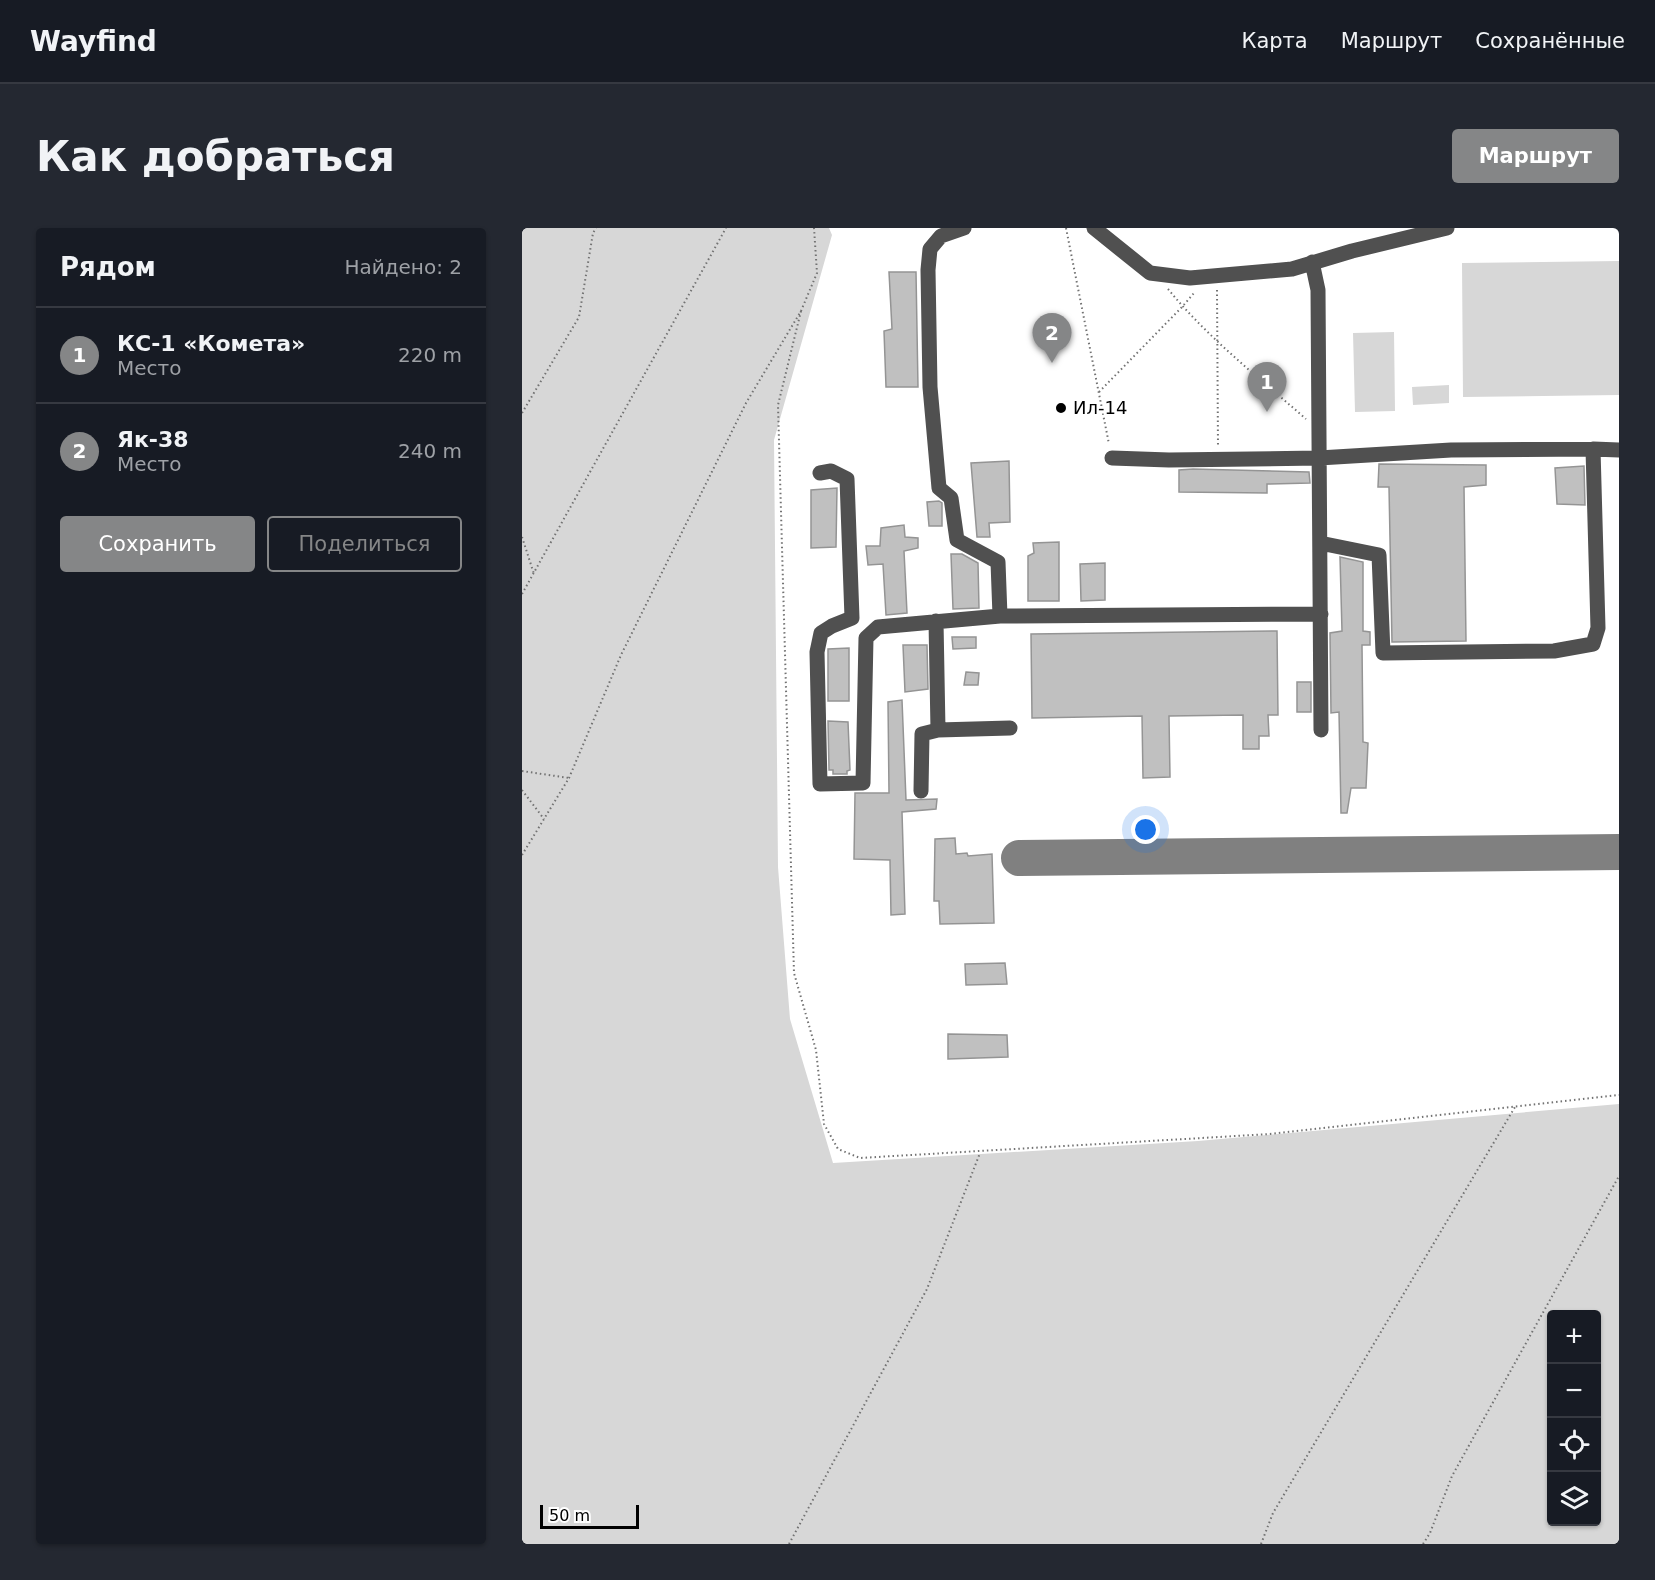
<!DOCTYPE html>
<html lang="ru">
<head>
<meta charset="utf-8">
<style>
	:root { --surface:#171b24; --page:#242831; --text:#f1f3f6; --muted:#9ea1a6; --line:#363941; --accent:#858687 }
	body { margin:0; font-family:"DejaVu Sans",sans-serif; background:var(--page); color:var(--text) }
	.controls { position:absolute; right:18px; bottom:18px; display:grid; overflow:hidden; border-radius:6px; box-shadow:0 2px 4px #0004 }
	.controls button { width:54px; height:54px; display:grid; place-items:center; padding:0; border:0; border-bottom:2px solid var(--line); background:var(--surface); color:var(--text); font:30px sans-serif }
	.scale { position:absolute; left:18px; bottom:15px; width:99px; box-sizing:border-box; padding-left:6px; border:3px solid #000; border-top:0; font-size:16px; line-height:21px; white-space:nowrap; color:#000; -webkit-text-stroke:4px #fff; paint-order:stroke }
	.you { position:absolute; left:624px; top:602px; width:21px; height:21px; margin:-15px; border:4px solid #fff; border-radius:50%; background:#1a73e8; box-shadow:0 0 0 9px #1a73e833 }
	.badge { display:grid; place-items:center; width:39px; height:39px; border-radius:50%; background:var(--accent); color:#fff; font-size:20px; font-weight:700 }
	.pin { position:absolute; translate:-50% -50px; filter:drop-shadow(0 2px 3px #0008) }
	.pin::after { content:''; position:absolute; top:32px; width:21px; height:18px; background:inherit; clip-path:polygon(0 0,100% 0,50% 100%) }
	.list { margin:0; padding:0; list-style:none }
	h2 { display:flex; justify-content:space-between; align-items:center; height:78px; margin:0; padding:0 24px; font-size:26px }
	h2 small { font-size:20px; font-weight:400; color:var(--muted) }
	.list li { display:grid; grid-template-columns:39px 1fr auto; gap:18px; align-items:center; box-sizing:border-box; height:96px; padding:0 24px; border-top:2px solid var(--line) }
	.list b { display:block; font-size:22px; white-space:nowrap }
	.list p { margin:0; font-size:20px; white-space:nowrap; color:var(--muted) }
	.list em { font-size:20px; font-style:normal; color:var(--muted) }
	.actions { display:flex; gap:12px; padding:18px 24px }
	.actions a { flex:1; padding:14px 0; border:2px solid var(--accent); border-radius:6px; text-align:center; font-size:21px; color:var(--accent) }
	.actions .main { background:var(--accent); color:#fff }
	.icon { flex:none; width:33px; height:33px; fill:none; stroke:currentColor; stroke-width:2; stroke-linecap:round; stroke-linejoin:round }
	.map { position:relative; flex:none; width:1097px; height:1316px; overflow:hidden; border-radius:6px }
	header { display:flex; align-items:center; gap:36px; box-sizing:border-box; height:84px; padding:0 30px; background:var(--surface); border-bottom:2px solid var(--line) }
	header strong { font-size:28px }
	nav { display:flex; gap:33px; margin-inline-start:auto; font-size:21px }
	.intro { display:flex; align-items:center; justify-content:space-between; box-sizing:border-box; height:144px; padding:0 36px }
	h1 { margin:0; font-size:42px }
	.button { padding:15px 27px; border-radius:6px; background:var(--accent); color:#fff; font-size:21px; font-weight:700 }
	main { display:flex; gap:36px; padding:0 36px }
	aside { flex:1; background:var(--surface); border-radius:6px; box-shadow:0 2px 4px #0004 }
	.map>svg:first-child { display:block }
	.green { fill:#d7d7d7; fill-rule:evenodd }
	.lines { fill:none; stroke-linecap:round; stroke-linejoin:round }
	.taxiway { stroke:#808080; stroke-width:36 }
	.building { fill:#c0c0c0; stroke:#949494; stroke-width:1.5 }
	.path { stroke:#727272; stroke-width:2; stroke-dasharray:1.5 3; stroke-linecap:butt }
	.minor { stroke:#505050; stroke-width:15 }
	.poi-dot { fill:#000; stroke:#fff; stroke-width:2 }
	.labels { text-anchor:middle; stroke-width:6; stroke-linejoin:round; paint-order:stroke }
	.poi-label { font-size:18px; fill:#000; stroke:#fff; text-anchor:start }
</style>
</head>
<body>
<header>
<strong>Wayfind</strong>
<nav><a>Карта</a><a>Маршрут</a><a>Сохранённые</a></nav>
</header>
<div class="intro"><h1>Как добраться</h1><a class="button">Маршрут</a></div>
<main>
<aside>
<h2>Рядом<small>Найдено: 2</small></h2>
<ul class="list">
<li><span class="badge">1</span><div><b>КС-1 «Комета»</b><p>Место</p></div><em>220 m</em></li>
<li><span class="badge">2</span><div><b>Як-38</b><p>Место</p></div><em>240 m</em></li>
</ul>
<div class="actions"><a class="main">Сохранить</a><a>Поделиться</a></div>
</aside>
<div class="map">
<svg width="1097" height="1316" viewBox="0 0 1097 1316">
	<rect width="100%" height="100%" fill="#fff"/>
	<path class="green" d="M0 0H307L310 7 252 212 256 639 268 791 311 935 676 913 1097 876V1316H0ZM1030 1086H1074V1294H1030Z
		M1097 33V167L941 169 940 35Z
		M872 104 873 183 833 184 831 105Z
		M927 157V175L891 177 890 159Z"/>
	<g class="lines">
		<path class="taxiway" d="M497 630 1097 624"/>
	</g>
	<path class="building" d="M367 44H394L396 159H364L362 103 370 101Z
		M487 233 488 294 467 295 468 309H455L449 235Z
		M857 236 964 237V257L942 259 944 413 870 414 867 259H856Z
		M1062 238 1063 277 1035 276 1033 240Z
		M671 241 787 244 788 255 745 256V265L657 264V242Z
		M315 260 314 319 289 320V262Z
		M417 273 420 275V298H407L405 274Z
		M382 297 383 309 396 310V320L382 323 385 385 364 387 361 336 346 337 344 318H358L359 300Z
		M537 314V373H506V328L512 325 511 315Z
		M429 326H440L456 335 457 380 431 381Z
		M818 329 841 334V403L848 404V417H840L841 514 846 515 844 560H829L825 585H819L817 484 809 485 808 405 820 403Z
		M583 335V372L559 373 558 336Z
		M755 403 756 487H746L747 508H737V521H721V487L647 488 648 549 621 550 620 488 510 490 509 406Z
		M430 409H454V420L431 421Z
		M381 417H405L406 461 383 464Z
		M327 420V473H306V421Z
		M444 444 457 445 456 457H442Z
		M775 454H789V484H775Z
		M380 472 384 572 415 571 414 581 380 584 383 686 369 687 368 632 332 631 333 565H367L366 474Z
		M306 493 326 494 328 542 325 543V546H311V542H307Z
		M433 610 434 626 445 625 446 628 470 626 472 695 418 696 417 673H412L413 611Z
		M483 735 485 756 444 757 443 736Z
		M426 806 485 807 486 829 426 831Z"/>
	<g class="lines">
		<path class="path" d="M544 0 587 216
			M646 61C686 110 736 149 784 191
			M695 62 696 219
			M279 83 256 177 272 745 294 822 302 896 316 921 338 930 748 906 1097 867
			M577 164 660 79 672 65
			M0 185 57 89 71 5 74 0
			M0 309 12 346
			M0 366 204 0
			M0 543 47 550
			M0 562 22 591
			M0 627 47 550 99 427 224 175 279 83 295 45 292 0
			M0 1314 2 1316
			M267 1316 405 1061 458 925
			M739 1316 751 1285 993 879
			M901 1316 908 1305 930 1248 1097 948"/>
		<path class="minor" d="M572 0 628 45 668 50 770 41 830 23 925 0
			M790 34 796 62 799 502
			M590 230 647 232 797 230 929 222 1071 221
			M298 245 309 243 325 251 330 390 310 398 299 405 295 424 298 556 341 555 344 410 356 399 478 388 476 334 435 312 429 270 417 260 408 159 406 42 408 21 419 8 442 0
			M798 315 857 327 861 425 1032 423 1071 416 1076 400 1071 221 1097 222
			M478 388 799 386
			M414 393 416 502
			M399 563 400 506 416 502 488 500"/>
	</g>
	<circle class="poi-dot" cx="539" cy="180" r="6"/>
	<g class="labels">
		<g class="poi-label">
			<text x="551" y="186">Ил-14</text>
		</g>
	</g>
</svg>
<div class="controls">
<button>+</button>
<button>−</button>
<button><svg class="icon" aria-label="locate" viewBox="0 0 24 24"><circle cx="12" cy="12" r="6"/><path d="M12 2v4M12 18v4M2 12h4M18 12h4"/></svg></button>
<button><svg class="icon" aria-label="layers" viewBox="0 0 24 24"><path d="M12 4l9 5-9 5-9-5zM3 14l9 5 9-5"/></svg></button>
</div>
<div class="scale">50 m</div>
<div class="you"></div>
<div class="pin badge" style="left:745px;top:184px">1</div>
<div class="pin badge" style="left:530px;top:135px">2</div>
</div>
</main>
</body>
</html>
